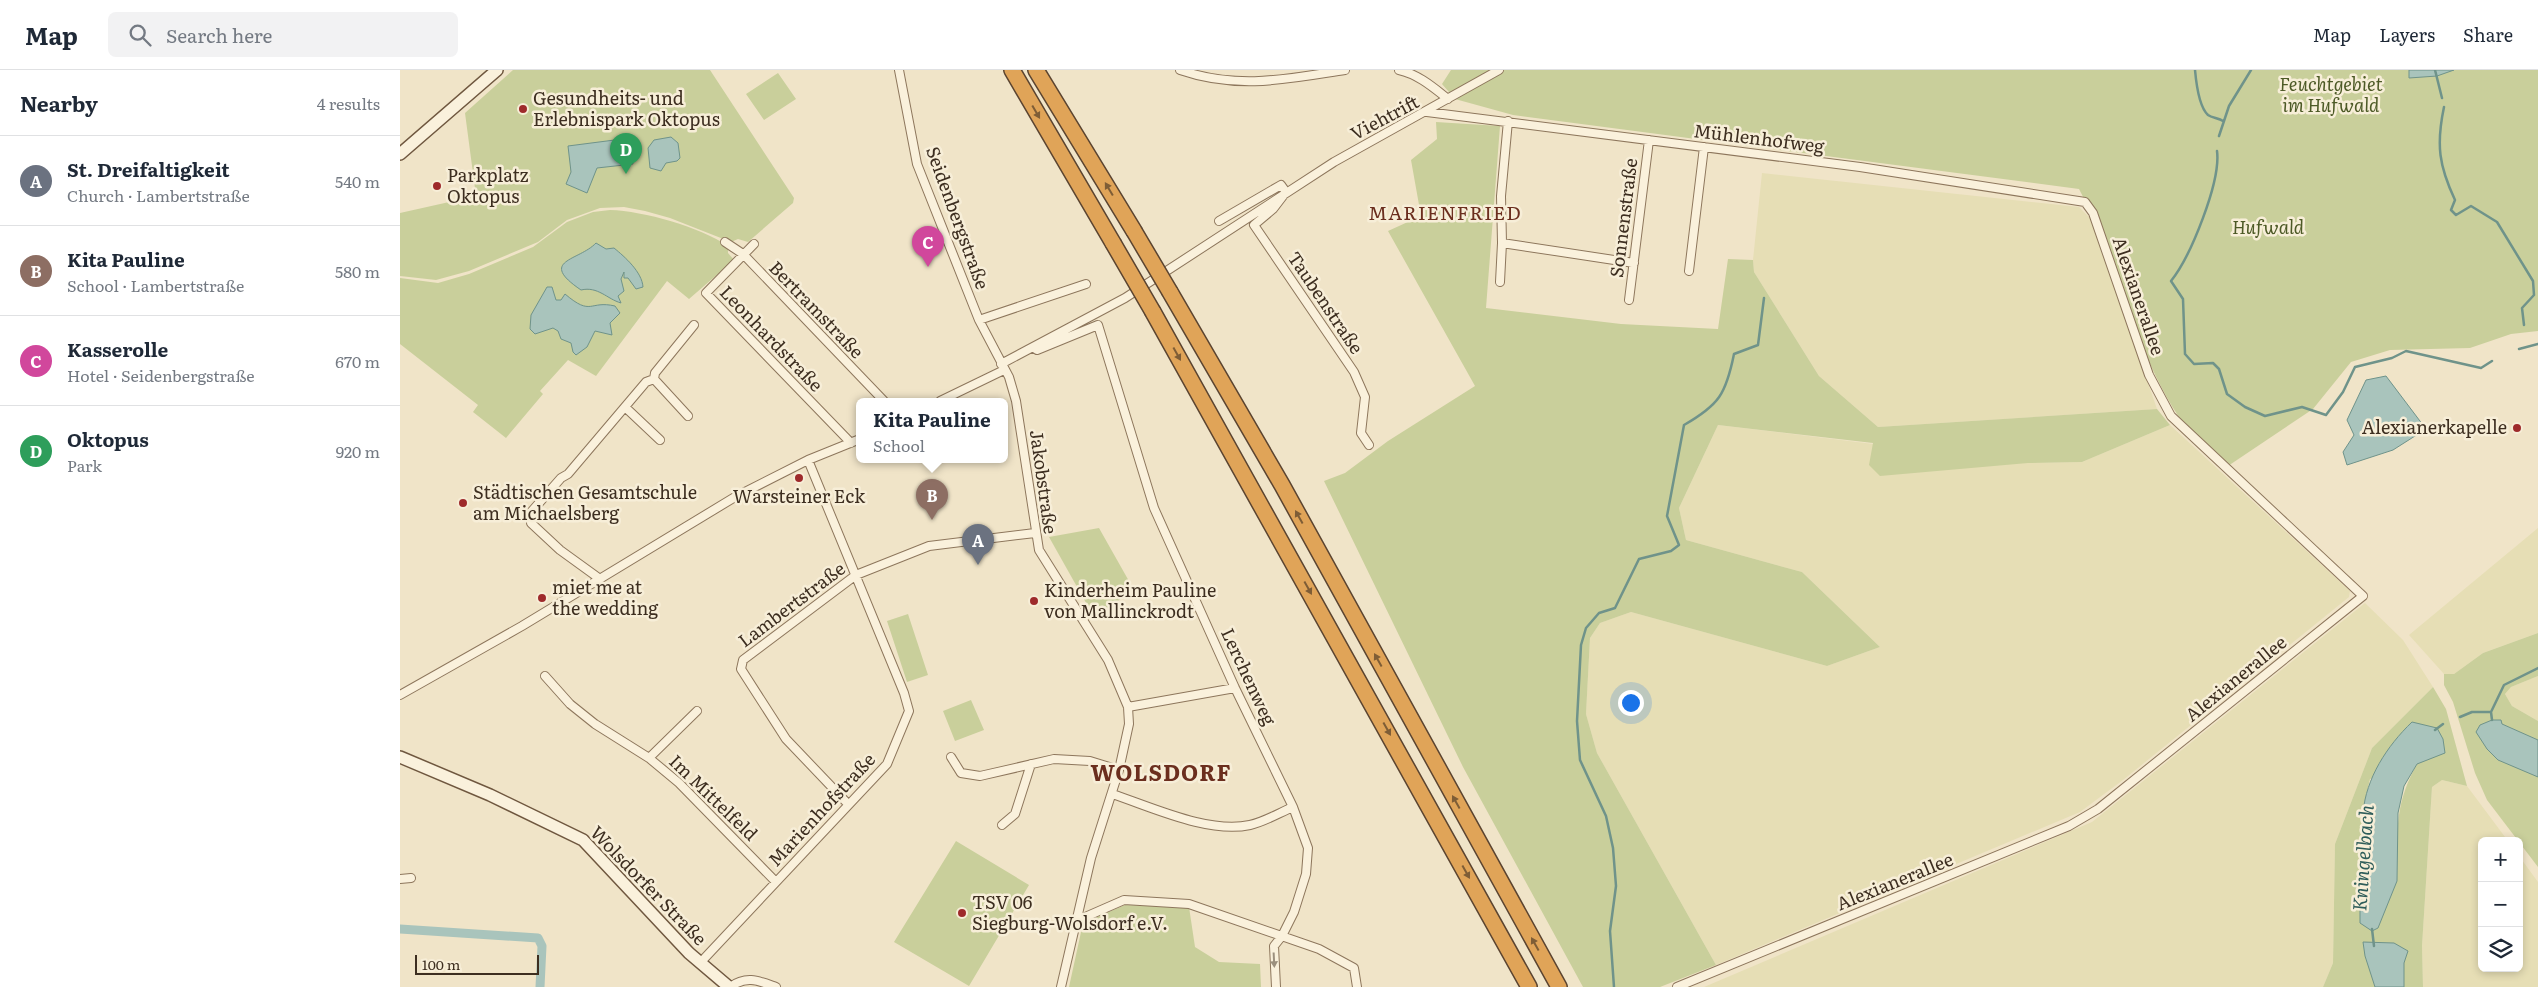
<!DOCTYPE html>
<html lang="en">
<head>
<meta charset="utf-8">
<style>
	:root { --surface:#fff; --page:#f2f2f3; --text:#1f2937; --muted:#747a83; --line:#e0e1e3; --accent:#9e2a2b }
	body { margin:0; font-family:Literata,serif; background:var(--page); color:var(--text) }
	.controls { position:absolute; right:15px; bottom:15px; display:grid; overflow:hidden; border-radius:8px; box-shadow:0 2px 8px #0003 }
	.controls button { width:45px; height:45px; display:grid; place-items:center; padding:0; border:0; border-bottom:1px solid var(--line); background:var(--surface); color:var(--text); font:25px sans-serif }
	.scale { position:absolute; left:15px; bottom:12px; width:124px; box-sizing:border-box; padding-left:5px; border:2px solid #3d2e20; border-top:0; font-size:14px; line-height:18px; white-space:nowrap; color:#3d2e20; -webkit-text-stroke:4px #f7eed8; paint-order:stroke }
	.you { position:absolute; left:1230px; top:632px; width:18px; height:18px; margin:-12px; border:4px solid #fff; border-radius:50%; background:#1a73e8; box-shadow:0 0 0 8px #1a73e833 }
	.badge { display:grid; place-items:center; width:32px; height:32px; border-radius:50%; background:var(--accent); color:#fff; font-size:16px; font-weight:700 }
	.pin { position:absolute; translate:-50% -41px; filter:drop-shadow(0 1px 2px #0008) }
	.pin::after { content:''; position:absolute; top:26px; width:18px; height:15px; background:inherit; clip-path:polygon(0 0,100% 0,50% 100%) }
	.popup { position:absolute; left:456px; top:328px; width:152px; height:65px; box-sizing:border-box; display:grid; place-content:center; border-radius:8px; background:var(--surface); filter:drop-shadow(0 1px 4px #0005); font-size:16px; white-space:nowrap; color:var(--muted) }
	.popup b { font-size:19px; color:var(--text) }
	.popup::after { content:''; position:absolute; left:50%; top:100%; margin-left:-10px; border:10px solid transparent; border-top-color:var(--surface) }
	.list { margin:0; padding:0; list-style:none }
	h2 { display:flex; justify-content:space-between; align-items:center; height:65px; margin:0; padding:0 20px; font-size:21px }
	h2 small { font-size:16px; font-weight:400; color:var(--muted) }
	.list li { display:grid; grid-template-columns:32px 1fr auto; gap:15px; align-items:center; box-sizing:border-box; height:90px; padding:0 20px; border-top:1px solid var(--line) }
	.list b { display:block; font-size:19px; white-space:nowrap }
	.list p { margin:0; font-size:16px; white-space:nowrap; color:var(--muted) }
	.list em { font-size:16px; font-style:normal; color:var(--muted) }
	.icon { flex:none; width:28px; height:28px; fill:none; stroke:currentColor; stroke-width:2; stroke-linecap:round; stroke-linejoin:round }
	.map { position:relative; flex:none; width:2138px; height:917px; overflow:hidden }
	header { display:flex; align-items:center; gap:30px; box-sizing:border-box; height:70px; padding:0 25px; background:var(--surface); border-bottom:1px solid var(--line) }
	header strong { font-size:24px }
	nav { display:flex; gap:28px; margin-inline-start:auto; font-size:18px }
	.search { width:350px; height:45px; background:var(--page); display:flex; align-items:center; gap:12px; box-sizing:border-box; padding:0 18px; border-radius:8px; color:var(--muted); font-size:19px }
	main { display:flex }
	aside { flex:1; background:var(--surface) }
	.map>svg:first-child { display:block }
	.farmland { fill:#e6deb5 }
	.green { fill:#c9cf9b; fill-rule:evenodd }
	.water { fill:#a9c4bc; stroke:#6f938a }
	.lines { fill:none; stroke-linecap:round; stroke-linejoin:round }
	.stream { stroke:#6f938a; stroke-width:2.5 }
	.canal { stroke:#a9c4bc; stroke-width:9 }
	.street-casing { stroke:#8d765c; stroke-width:10 }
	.secondary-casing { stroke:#6f573f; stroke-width:14 }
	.highway-casing { stroke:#5b4430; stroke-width:18 }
	.street { stroke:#faf1dc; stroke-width:8 }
	.secondary { stroke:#faf1dc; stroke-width:11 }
	.highway { stroke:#e0a458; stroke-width:15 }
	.highway-bridge-casing { stroke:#5b4430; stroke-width:18; stroke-linecap:butt }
	.highway-bridge { stroke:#e0a458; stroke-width:15 }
	.oneway { fill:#7e5d36 }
	.oneway2 { fill:#9c907e }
	.poi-dot { fill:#9e2a2b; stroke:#f7eed8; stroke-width:2 }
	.labels { text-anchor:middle; stroke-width:5; stroke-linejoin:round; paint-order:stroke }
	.park-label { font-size:18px; font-style:italic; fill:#4d5a26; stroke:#f7eed8 }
	.poi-label { font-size:18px; fill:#3d2e20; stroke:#f7eed8; text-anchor:start }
	.street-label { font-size:18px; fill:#3d2e20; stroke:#f7eed8 }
	.neighbourhood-label { font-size:19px; letter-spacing:1px; fill:#6b2e1e; stroke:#f7eed8 }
	.water-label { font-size:19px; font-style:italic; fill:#2f5d5a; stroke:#f7eed8 }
	.district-label { font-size:22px; font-weight:bold; letter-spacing:1px; fill:#6b2e1e; stroke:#f7eed8 }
</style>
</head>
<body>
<header>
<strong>Map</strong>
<div class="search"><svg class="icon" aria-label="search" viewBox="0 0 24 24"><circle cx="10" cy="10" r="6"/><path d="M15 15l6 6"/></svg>Search here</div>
<nav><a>Map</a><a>Layers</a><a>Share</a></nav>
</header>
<main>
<aside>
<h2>Nearby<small>4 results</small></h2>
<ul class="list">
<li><span class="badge" style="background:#6b7280">A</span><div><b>St. Dreifaltigkeit</b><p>Church · Lambertstraße</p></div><em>540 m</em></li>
<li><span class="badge" style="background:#8d6e63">B</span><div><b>Kita Pauline</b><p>School · Lambertstraße</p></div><em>580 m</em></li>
<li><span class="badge" style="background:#d1479c">C</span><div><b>Kasserolle</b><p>Hotel · Seidenbergstraße</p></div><em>670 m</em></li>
<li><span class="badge" style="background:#2e9e5b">D</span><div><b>Oktopus</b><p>Park</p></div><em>920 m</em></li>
</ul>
</aside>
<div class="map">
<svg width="2138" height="917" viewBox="0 0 2138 917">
	<rect width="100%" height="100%" fill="#f0e4c8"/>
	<path class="farmland" d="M1362 103 1679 137 1691 149 1757 339 1478 357 1419 306 1354 202 1353 190Z
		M1318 355 1628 393 1682 392 1770 355 1950 521 1949 527 1723 710 1680 742 1316 895 1197 683 1186 644 1190 568 1200 553 1231 542 1427 596 1480 577 1402 502 1286 470 1279 438Z
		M2138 458V563L2083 583 2054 604H2044L2009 565Z
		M1965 533 2003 570 2033 617 1972 678 1935 774 1933 893 1923 917H1304L1692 752Z
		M2138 606V651L2112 636 2105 624 2111 617Z
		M2042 710 2067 716 2108 771H2082V898H2119V786L2138 812V917H2023L2022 876 2032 717Z"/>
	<path class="green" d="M113 0H310L394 128 393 133 348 172 338 169 331 172 270 148 245 141 224 137 200 138 167 150 138 172 69 201 36 210 0 206V143L76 126 65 43Z
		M1051 0H2138V261L2111 264 2070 278 1990 280 1951 292 1913 339 1828 396C1814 384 1796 371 1786 357 1734 286 1721 195 1679 119L1113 45 1055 29 1042 14Z
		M378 3 396 29 364 50 346 24Z
		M1036 52 1100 56 1086 238 1221 254 1318 259 1328 189 1353 190 1354 202 1419 306 1478 357 1757 339 1770 355 1682 392 1628 393 1480 406 1469 395 1473 373 1318 355 1279 438 1286 470 1402 502 1480 577 1427 596 1231 542 1200 553 1190 568 1186 644 1197 683 1316 895 1260 917H1183L1063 697 924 411 945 403 988 371 1075 316 988 161 1021 146 1011 90 1037 69Z
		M210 140C244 141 300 157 328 176V183L334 190 289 229 267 211 196 306 168 290 140 321 143 324 106 368 73 342 78 335 0 274V208L38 213 69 204 133 177 167 152 193 142Z
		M699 458 734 520 694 547 649 467Z
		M508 544 528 605 507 612 487 551Z
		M2138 563V606L2111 617 2105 624 2112 636 2138 651V797L2087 730 2075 703 2053 632 2044 615V604H2054L2083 583Z
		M2033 617 2046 639 2067 716 2042 710 2032 717 2022 876 2023 917H1923L1933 893 1935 774 1972 678ZM2017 694C1993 737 1998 763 1997 811L1968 798 1962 744 1970 709Z
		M571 630 584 660 555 671 543 641Z
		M556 771 629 815 569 916 494 872Z
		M725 835 789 837 795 877 819 892 860 894 861 917H669L683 853Z"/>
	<path class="water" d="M2009 0H2054L2037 6 2009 8Z
		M271 67 278 73 280 88 277 91 266 93 261 101 250 98 248 78 254 70Z
		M230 68 233 94 197 98 187 123 166 114 171 102 168 76Z
		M196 173 206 179 214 178C225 187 242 202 243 217L236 219 228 208H224V202L221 209 224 221 218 226 221 233C207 229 198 216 181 220 137 190 179 191 196 173Z
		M147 217H152L156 230H161L165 224C192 247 189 230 215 236L220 243 210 253 212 265 195 261 187 277 176 285 173 282 171 273 161 269 158 261 153 258 135 264 130 259 131 245Z
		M1986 306 2026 359 1993 380 1947 395 1943 382 1954 365 1947 350 1966 310Z
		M2092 650H2101L2102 654 2138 670V707L2098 690 2087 679 2076 662 2080 655Z
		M2012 652 2037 658 2043 669 2045 683 2017 694 2004 716 1998 743 1997 811 1978 858 1972 861 1960 853V807L1968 798C1966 781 1961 761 1963 743 1966 708 1987 676 2012 652Z
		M1963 872 1994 873 2008 881 2004 893V917H1975L1965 886Z"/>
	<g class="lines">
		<path class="stream" d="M1795 0C1796 11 1799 37 1808 45 1812 48 1819 48 1823 51
			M2035 0 2042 28
			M2044 37C2036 75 2039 96 2055 130L2051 140 2056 145 2071 136 2097 152 2133 211 2134 225 2122 238 2124 255
			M1819 66 1829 36 1851 0
			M1817 81C1821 111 1791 186 1771 211L1783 229 1785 284 1794 294 1813 293 1819 299 1827 324 1845 337 1865 346 1902 337 1926 345 1943 322 1955 297 1992 288 2006 281 2081 298 2092 291
			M2119 279 2138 274
			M2091 642 2092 650
			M2060 647 2072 642H2091L2104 615 2138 598
			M2035 660 2043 654
			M1972 859 1974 876
			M1214 917 1210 861 1216 816 1213 778 1206 746 1180 690 1177 651 1181 575 1186 558 1199 543 1215 538 1239 489 1271 481 1279 475 1267 446 1284 355C1319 335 1326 324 1334 284L1358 275 1364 228"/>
		<path class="canal" d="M0 859 138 868 142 876 140 917"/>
		<g class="street-casing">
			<path id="street" d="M499 0 517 94 579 250 609 307 616 331 639 480 708 590 728 637 729 654 719 700 691 788 661 917
				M780 0C838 20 887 9 945 0
				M999 0C1018 4 1034 18 1048 29
				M1027 42 1460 97 1685 132 1693 143 1749 305 1771 346 1963 526 1698 739 1669 756 1277 917
				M819 151 881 115 886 122 873 139 854 155 954 302 965 327 961 363 969 375
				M325 172 343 184 484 331
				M1102 173 1234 193
				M354 174 306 223 451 373
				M1289 201 1304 77
				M1100 212 1102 173 1101 126 1108 51
				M1229 230 1249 70
				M579 250 686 214
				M634 278 637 280 698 255 754 438 835 618 893 737 908 778 906 804 894 842 882 866 874 876 876 917
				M601 294 725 228 934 92 1099 0
				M254 309 288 346
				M540 331 604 300
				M225 337 260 370
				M200 509 160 480 131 453 132 441 161 408 168 404 246 312 254 309 255 303 294 255
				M145 606 170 634 195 654 249 688 279 713 376 812
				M0 625 122 556 335 427 408 390 460 369
				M728 637 835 618
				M551 687 561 703 580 706 654 689 690 691 719 700
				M249 688 297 641
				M712 724C752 737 808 764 850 755 864 752 879 743 893 737
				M448 734 386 669 341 599 343 590 456 505 529 476 635 463
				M602 755 615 744 631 694
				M0 809 11 808
				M676 851 724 830 789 834 919 879 954 898 957 917
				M300 893 487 694 509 641 504 623 408 390
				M330 917C347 905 359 911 376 917"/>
		</g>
		<g class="secondary-casing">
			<path id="secondary" d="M0 84 97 0
				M0 687 90 725 183 770 289 883 329 917"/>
		</g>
		<g class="highway-casing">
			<path id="highway" d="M612 0 713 173
				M636 0 734 161
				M770 222 882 415 1159 917
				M753 242 1129 917"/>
		</g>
		<use href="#street" class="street"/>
		<use href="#secondary" class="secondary"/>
		<use href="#highway" class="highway"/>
		<g class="highway-bridge-casing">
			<path id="highway-bridge" d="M734 161 770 222
				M713 173 753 242"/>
		</g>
		<use href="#highway-bridge" class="highway-bridge"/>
	</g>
	<defs><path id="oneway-solid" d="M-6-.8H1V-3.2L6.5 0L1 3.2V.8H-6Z" transform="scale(1.25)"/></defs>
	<g class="oneway">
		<use href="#oneway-solid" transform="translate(636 42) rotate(60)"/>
		<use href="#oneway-solid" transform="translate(709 119) rotate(-121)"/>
		<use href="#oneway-solid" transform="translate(777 284) rotate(61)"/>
		<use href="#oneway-solid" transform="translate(899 447) rotate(-119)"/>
		<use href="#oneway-solid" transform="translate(908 518) rotate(61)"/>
		<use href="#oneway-solid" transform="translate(978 590) rotate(-119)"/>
		<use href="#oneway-solid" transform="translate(987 659) rotate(61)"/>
		<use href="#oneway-solid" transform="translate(1056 732) rotate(-119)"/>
		<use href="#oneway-solid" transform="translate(1066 802) rotate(61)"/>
		<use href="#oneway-solid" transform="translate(1135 874) rotate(-119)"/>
	</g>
	<use class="oneway2" href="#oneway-solid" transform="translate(874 890) rotate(87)"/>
	<g class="poi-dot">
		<circle cx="123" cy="39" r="5"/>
		<circle cx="37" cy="116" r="5"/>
		<circle cx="2117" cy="358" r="5"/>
		<circle cx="399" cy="408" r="5"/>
		<circle cx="63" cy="433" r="5"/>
		<circle cx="142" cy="528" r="5"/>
		<circle cx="634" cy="531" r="5"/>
		<circle cx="562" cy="843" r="5"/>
	</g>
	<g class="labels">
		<g class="park-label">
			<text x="1931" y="21">Feuchtgebiet<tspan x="1931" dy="21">im Hufwald</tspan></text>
			<text x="1868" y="164">Hufwald</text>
		</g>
		<g class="poi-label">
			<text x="133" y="35">Gesundheits- und<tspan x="133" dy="21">Erlebnispark Oktopus</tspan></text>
			<text x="47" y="112">Parkplatz<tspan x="47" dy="21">Oktopus</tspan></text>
			<text x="2107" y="364" text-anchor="end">Alexianerkapelle</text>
			<text x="73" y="429">Städtischen Gesamtschule<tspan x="73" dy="21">am Michaelsberg</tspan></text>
			<text x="399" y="433" text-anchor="middle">Warsteiner Eck</text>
			<text x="152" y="524">miet me at<tspan x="152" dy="21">the wedding</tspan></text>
			<text x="644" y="527">Kinderheim Pauline<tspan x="644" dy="21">von Mallinckrodt</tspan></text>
			<text x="572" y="839">TSV 06<tspan x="572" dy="21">Siegburg-Wolsdorf e.V.</tspan></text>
		</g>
		<g class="street-label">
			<text transform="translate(985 48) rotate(-28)" y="6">Viehtrift</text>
			<text transform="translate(1359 69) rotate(7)" y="6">Mühlenhofweg</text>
			<text transform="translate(557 148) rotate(70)" y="6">Seidenbergstraße</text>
			<text transform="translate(1224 148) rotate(-83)" y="6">Sonnenstraße</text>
			<text transform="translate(1738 226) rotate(71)" y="6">Alexianerallee</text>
			<text transform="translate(925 233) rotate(56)" y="6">Taubenstraße</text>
			<text transform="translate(416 240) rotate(46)" y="6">Bertramstraße</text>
			<text transform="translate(371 269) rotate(46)" y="6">Leonhardstraße</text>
			<text transform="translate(643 412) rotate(82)" y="6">Jakobstraße</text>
			<text transform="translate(392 535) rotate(-37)" y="6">Lambertstraße</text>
			<text transform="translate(848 607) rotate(65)" y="6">Lerchenweg</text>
			<text transform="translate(1836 609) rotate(-39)" y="6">Alexianerallee</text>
			<text transform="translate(313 728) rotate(44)" y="6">Im Mittelfeld</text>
			<text transform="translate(422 740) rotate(-47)" y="6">Marienhofstraße</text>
			<text transform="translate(1495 812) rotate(-22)" y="6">Alexianerallee</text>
			<text transform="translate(248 816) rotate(46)" y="6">Wolsdorfer Straße</text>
		</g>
		<g class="neighbourhood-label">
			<text x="1045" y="150">MARIENFRIED</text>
		</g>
		<g class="water-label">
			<text transform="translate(1963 788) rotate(-86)" y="7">Kningelbach</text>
		</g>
		<g class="district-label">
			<text x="761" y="711">WOLSDORF</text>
		</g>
	</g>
</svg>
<div class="controls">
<button>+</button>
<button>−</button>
<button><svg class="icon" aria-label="layers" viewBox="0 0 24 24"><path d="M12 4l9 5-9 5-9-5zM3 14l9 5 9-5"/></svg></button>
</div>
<div class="scale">100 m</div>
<div class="you"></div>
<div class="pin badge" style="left:578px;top:495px;background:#6b7280">A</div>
<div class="pin badge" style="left:532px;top:450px;background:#8d6e63">B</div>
<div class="popup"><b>Kita Pauline</b>School</div>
<div class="pin badge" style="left:528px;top:197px;background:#d1479c">C</div>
<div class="pin badge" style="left:226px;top:104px;background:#2e9e5b">D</div>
</div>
</main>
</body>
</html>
